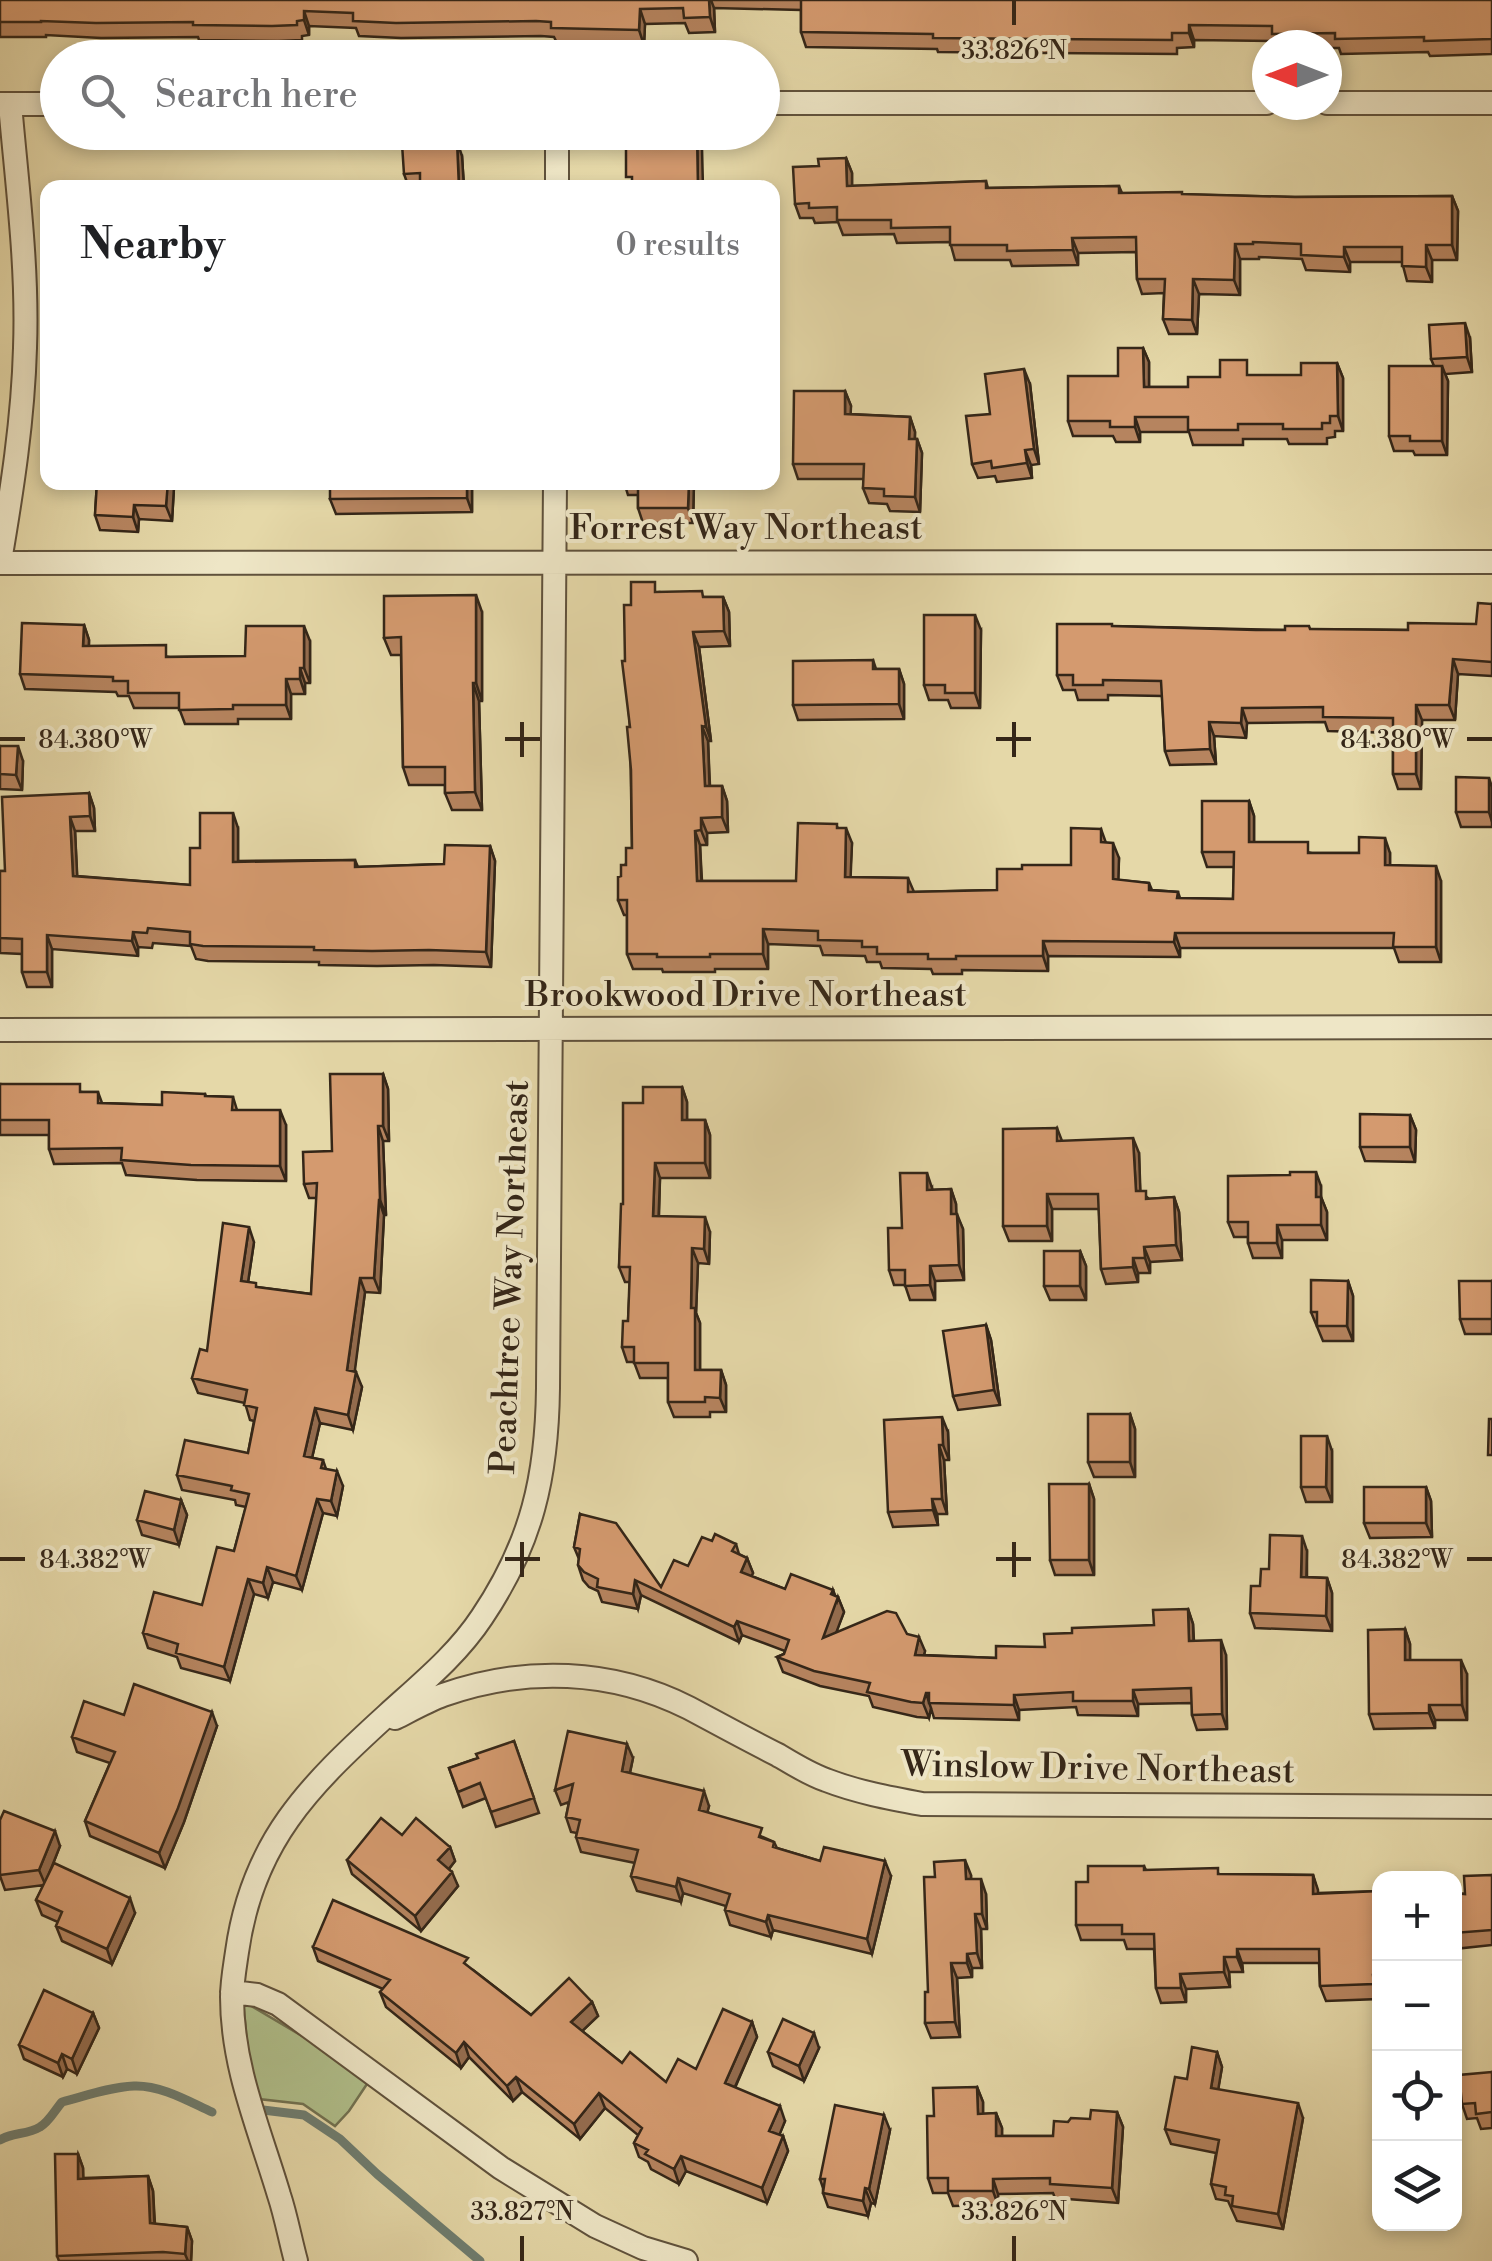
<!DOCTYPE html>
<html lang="en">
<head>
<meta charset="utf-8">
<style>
	:root { --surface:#fff; --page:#f2f2f2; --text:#202124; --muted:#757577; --line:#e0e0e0 }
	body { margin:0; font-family:"Libre Bodoni",serif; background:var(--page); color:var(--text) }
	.controls { position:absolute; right:30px; bottom:30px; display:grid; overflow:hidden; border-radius:20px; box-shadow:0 5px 15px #0003 }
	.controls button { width:90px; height:90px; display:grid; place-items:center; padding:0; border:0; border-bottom:2px solid var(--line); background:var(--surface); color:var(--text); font:50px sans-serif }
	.compass { position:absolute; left:1252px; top:30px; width:90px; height:90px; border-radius:50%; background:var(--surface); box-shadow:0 5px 15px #0003; rotate:270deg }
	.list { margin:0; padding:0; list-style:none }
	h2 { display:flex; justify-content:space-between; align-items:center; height:130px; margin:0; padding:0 40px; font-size:42px }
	h2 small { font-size:32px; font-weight:400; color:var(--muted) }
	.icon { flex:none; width:55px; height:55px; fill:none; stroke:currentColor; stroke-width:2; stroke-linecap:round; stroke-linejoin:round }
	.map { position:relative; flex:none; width:1492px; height:2261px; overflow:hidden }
	.search { position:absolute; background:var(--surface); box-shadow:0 5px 15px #0003; left:40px; top:40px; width:740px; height:110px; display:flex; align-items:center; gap:25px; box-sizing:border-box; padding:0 35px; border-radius:55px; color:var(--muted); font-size:38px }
	.panel { position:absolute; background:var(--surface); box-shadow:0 5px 15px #0003; left:40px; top:180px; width:740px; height:310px; border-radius:20px }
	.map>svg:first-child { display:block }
	.green { fill:#b0bf8b; stroke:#727252; stroke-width:2.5 }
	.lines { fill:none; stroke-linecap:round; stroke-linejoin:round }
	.stream { stroke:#6f7e71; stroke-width:9 }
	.minor-casing { stroke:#60523c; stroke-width:26 }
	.minor { stroke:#eee6c6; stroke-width:22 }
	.wall { fill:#b6845f; stroke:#342618; stroke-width:2.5 }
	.shaded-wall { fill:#946c4e; stroke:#342618; stroke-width:2.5 }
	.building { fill:#d49a6f; stroke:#342618; stroke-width:2.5 }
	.ticks { fill:none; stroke:#342618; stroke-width:4 }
	.labels { text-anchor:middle; stroke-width:8; stroke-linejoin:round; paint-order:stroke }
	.street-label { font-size:35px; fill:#342618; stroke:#eee6c6 }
	.ticks-label { font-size:25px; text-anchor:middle; fill:#342618; stroke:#eee6c6; stroke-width:8; stroke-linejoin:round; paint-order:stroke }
</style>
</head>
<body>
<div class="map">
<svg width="1492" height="2261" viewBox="0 0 1492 2261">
	<rect width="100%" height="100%" fill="#e5d8a8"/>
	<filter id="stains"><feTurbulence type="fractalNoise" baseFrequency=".002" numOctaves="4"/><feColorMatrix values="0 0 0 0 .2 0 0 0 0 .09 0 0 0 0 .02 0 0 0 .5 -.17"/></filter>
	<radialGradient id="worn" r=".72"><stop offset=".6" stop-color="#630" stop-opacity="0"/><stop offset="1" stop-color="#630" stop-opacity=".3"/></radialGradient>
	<path class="green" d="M243 2001 324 2049 369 2081 349 2111 335 2126 303 2104 259 2099 248 2052Z"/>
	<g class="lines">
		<path class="stream" d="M263 2110 304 2115 340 2139 377 2174 480 2261
			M0 2140C12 2132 27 2135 40 2127 49 2122 55 2110 62 2102 85 2096 110 2087 134 2086 161 2085 188 2101 212 2112"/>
		<g class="minor-casing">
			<path id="minor" d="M762 103H1267
				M1327 103H1492
				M0 104H58
				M557 188V132
				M0 561C12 490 23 420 25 348 28 266 17 185 10 104
				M0 563 1492 562
				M0 1030 1492 1027
				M395 1718C411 1710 427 1701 443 1695 525 1666 612 1669 689 1708 719 1724 748 1740 778 1755 793 1764 809 1774 826 1780 857 1792 889 1798 922 1804L1492 1807
				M232 1992 257 1995 278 2004 501 2168 595 2226 643 2248 686 2261
				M296 2261C290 2239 286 2216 279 2195 259 2128 232 2067 232 1997 232 1982 235 1966 237 1952 252 1842 309 1786 387 1715 421 1684 457 1655 482 1617 532 1543 547 1476 548 1388L555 482"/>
		</g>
		<use href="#minor" class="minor"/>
	</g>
	<path class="wall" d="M0 0H1492V54L1430 56 1428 52 1341 54 1339 48H1327V45H1276L1274 41 1194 40V47L1177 48V54L938 52 937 49 806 47 801 32V10L714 8 715 32 689 33 685 23 645 24 644 45 557 43 554 37 541 36 401 38 359 36 356 28 309 26V35L302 36V40L278 41 199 40 198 37 101 38 46 35V37H0Z
		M462 156 464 188H409L404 174Z
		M846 158 852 173V186L986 181 988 188 1119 186 1122 193 1295 197 1452 196 1458 211 1457 260H1432V282L1407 281 1402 262H1350V272L1306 270 1302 259 1259 257V259H1240V295L1199 294 1197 334H1169L1163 319 1164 293 1142 294 1137 279 1136 252 1078 253V265L1012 266 1010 260H955L950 242 897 243 894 234 843 235 838 222 815 223 813 218H800L795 204Z
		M1470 338 1472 372 1445 374 1448 381 1447 455H1415L1413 451H1394L1389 436 1434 366 1431 359Z
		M1143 348 1149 362V387H1188L1220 377 1301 375 1337 363 1343 378V431H1335V437L1327 438V444H1289L1287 439H1243V445H1193L1189 432H1140V442H1116L1113 436H1073L1068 421 1118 376Z
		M1030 384 1039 464 1031 465 1032 478 997 482 995 476 978 478 972 464 990 414Z
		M845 391 851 406 850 414 910 417 915 432V439H917L922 453 920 512 890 511 887 504 869 503 863 488 864 479H798L793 464Z
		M97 482H172L174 487 172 521 139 519 138 532 100 530 95 515Z
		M472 482V512L336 514 330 499Z
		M624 482H694L693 523H643L638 508V495H628Z
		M659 592 705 597H723L729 612 730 646 699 647 711 741H708L710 786H722L727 801 728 832 707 833V845H700L702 881H796L838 828 852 843 850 877 908 878 914 892 997 890 1022 869 1071 865 1101 829 1106 843 1119 858 1118 880 1149 883 1152 890 1178 892 1180 898 1233 899 1234 867H1207L1202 852 1249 801 1254 816V842L1312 853H1390V865L1441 881V962H1399L1394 948H1180V957L1048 956V971L962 970V974H933L931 969 882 968 880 962H867L865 956 823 955 820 946 768 944V969H715V972H663L662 969H633L627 954V915H624L618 900 621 876 632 848 630 727 625 661 631 605Z
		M1492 604V676L1458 674 1455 720H1422L1421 789H1398L1393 774V733L1328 731 1325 722 1247 723 1246 738 1214 736 1216 764 1170 765 1165 751 1162 696 1108 695V700H1078L1075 690H1063L1057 675 1113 626 1285 630 1311 629 1408 630 1476 624Z
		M482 612V701H479L482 810H452L445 793V785H409L403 767 401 655H391L384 638Z
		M84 625 89 640V646L170 657 245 656 310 641V683H305V694H291V719H238V724H185L179 708H134L129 696H118L116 692 25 689 20 674Z
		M981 630 980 708H951L948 700H929L924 685Z
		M873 660 876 669H899L904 684V719L798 720 793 705Z
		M0 746 23 761 22 790 0 789Z
		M1492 787V827H1461L1456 812Z
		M89 793 94 808 95 831H75L77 876 190 885 200 848 238 828V861L355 860 358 867 444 864 490 846 495 861 491 967 434 965 377 966 319 965V962L208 961 196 959 191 946 153 943 152 948 138 947V956L52 949V987H27L22 972V954L0 953V871H5Z
		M383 1074 388 1089 389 1141H383L386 1215H384L380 1293 365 1292 354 1372 362 1387 353 1430 320 1423 312 1458 323 1460 326 1469 343 1486 337 1516 323 1513 302 1590 273 1582 268 1598 254 1594 230 1681 181 1668 177 1657 148 1648 143 1633 202 1605 234 1551 246 1507 236 1505 235 1500 182 1490 177 1475 248 1453 254 1421 250 1420 245 1403 198 1393 192 1378 207 1351 254 1242 248 1282 257 1287 311 1294 317 1198H309L304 1184 332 1151Z
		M0 1084 83 1092H98L102 1103 162 1105 205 1094 206 1096 233 1097 237 1110 286 1125V1181L197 1180 126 1175 122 1163 54 1164 49 1149V1135H0Z
		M682 1087 687 1102V1120H705L710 1135V1178H660L659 1216 710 1232 709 1264 698 1263 696 1313 700 1323V1370H721L726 1385V1412H710V1417H674L668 1402V1378H640L634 1362H627L622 1347 628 1321 630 1282H625L619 1267 623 1204 643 1103Z
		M1410 1115 1416 1130 1415 1162 1365 1161 1360 1147Z
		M1057 1128 1062 1141 1139 1153 1140 1191 1149 1199 1174 1197 1179 1212 1182 1260 1150 1262V1273H1138V1282L1106 1284 1101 1269 1099 1209H1052V1241H1009L1003 1226Z
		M1321 1186V1197L1327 1212V1240H1282V1258H1253L1248 1243V1237H1234L1228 1222Z
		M932 1188V1190L951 1189 956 1204V1214L963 1229 964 1280 935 1281V1300H910L905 1285H894L889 1270 902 1228Z
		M1080 1251 1086 1266V1300H1050L1044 1286Z
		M1348 1281 1353 1296V1341H1323L1311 1312Z
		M1492 1281V1334H1465L1460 1319Z
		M986 1325 991 1340 1000 1405 958 1410 953 1396Z
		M1130 1414 1135 1429V1477H1094L1088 1462Z
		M948 1432 949 1460H944L947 1514H937L938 1525 893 1527 888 1512Z
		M1332 1451V1502H1306L1301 1487Z
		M1089 1484 1094 1499V1575H1055L1050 1560Z
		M1426 1487 1431 1501 1432 1537 1370 1538 1364 1523Z
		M181 1500 187 1515 179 1545 142 1535 137 1520Z
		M580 1514 661 1587 688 1566 712 1541 736 1544 739 1554 747 1558 753 1573 751 1576 785 1589 833 1590 835 1596 838 1597 844 1612 836 1632 907 1634 925 1651 924 1655 996 1658 1045 1647 1072 1633 1154 1625 1188 1609 1193 1624 1194 1641 1226 1655 1227 1729 1197 1730 1192 1715V1703L1138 1704V1716L1078 1715 1076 1707 1019 1710V1720L934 1718 931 1708 929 1718 917 1717 873 1707 869 1696 820 1686 783 1672 777 1657 784 1654 785 1651 742 1635 739 1642 641 1595 638 1609 602 1602 598 1591 589 1587 583 1580 578 1565 579 1559 574 1547Z
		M1307 1551V1577L1327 1578 1332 1593V1631L1255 1628 1250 1613 1260 1586 1269 1569Z
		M1405 1629 1410 1644V1660L1467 1674V1720H1435V1728L1374 1729 1369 1714Z
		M124 1715 217 1726 184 1822 165 1868 90 1836 85 1821 110 1763 77 1752 72 1737Z
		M514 1741 539 1813 496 1827 486 1798 463 1807 449 1768 478 1758Z
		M633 1758 630 1773 709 1806 707 1812 774 1842 777 1848 820 1861 891 1876 872 1954 773 1930 771 1937 730 1925 725 1910 726 1906 683 1893 681 1902 637 1891 631 1876 635 1863 581 1852 576 1837 577 1833 571 1832 566 1817 569 1802 561 1805 555 1790Z
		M0 1820 60 1846 51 1869 135 1913 112 1964 62 1941 56 1926 58 1922 42 1915 36 1900 44 1885 5 1890 0 1876Z
		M402 1835 450 1847 455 1861 449 1869 458 1886 421 1931 352 1874 347 1860Z
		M1144 1866 1146 1870 1220 1874 1313 1875 1318 1893 1380 1891 1379 1999 1326 2001 1320 1986 1319 1963H1242L1243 1972H1229L1230 1987 1186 1989V2002L1161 2003 1156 1988 1154 1949H1127L1124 1940H1081L1076 1925 1088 1882Z
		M971 1875V1879L986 1894 987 1929H981L982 1968H972V1977L957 1978 960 2037 931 2038 925 2023 928 1992Z
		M1492 1875V1945L1454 1949V1893L1465 1894Z
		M313 1947 473 1970 531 2015 592 2002 598 2016 582 2031 622 2063 666 2082 696 2069 752 2022 757 2037 735 2088 785 2121 779 2135 783 2136 788 2151 767 2203 686 2171 679 2184 651 2169 648 2162 639 2157 634 2143 638 2135 605 2108 580 2139 522 2092 513 2101 469 2057 461 2068 386 2007 380 1992 383 1989 318 1961Z
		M93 2013 99 2028 77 2074 67 2069 63 2077 24 2059 19 2045Z
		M819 2048 804 2081 773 2066 768 2052Z
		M1217 2052 1222 2067 1218 2089 1303 2118 1283 2229 1237 2221 1228 2201 1216 2199 1211 2184 1216 2153 1171 2144 1165 2129 1187 2079Z
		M1492 2072V2128L1481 2129 1477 2118 1467 2119 1462 2104Z
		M977 2087 983 2102V2114L996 2113 1002 2128V2136H1053L1068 2122 1090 2119 1117 2112 1123 2127 1118 2203 1055 2198 1053 2193 998 2194V2205L953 2206 948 2193H933L928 2178 934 2116Z
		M890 2130 875 2204 871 2203 868 2216 828 2207 823 2193V2188L820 2179Z
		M78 2154 83 2168V2178L148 2176 153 2191 155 2224 187 2227 192 2241 191 2261H59L57 2256Z"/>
	<path class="shaded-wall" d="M709 0H711L714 8 715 32 710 17Z
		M640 9 645 24 644 45 639 30Z
		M304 11 309 26V35L304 20Z
		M1189 25 1194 40V47L1189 33Z
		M697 132 702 148 703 188H698Z
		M457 141 462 156 464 188H459Z
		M846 158 852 173V201L847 186Z
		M1452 196 1458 211 1457 260 1452 245Z
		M1072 238 1078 253V265L1073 250Z
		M1235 244 1240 259V295L1234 280Z
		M1426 245 1432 260V282L1426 267Z
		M1344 247 1350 262V272L1344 257Z
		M1193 279 1199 294 1197 334 1192 320Z
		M1465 323 1470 338 1472 372 1467 357Z
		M1143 348 1149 362V402L1144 387Z
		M1337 363 1343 378V431L1338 416Z
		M1442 366 1448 381 1447 455 1442 441Z
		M1024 369 1030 384 1039 464 1034 449Z
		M845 391 851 406 850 429 845 414Z
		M910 417 915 432 914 453 909 439Z
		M1135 417 1140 432V442L1135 427Z
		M917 439 922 453 920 512 915 497Z
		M1025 450 1031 465 1032 478 1027 463Z
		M167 482H172L174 487 172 521 166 506Z
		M467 482H472V512L467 498Z
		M689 482H694L693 523 688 508Z
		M134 505 139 519 138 532 133 517Z
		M476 595 482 612V701L476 683Z
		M723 597 729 612 730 646 724 631Z
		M975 615 981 630 980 708 975 693Z
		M84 625 89 640 88 661 83 646Z
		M304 626 310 641V683L304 668Z
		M693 632 699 647 711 741 706 727Z
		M1453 659 1458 674 1455 720 1449 705Z
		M300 668 305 683V694L300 679Z
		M899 669 904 684V719L899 704Z
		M286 679 291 694V719L286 705Z
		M473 683 479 701 482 810 475 792Z
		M1416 705 1422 720 1421 789 1416 774Z
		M1242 708 1247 723 1246 738 1241 723Z
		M1209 722 1214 736 1216 764 1210 749Z
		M702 726 708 741 710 801 705 786Z
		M18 746 23 761 22 790 16 775Z
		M1489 778 1492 787V822L1489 812Z
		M722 786 727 801 728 832 722 817Z
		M89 793 94 808 95 831 90 816Z
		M1249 801 1254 816V857L1249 842Z
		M233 813 238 828V876L233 862Z
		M70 817 75 831 78 891 73 876Z
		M701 818 707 833V845L701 830Z
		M846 828 852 843 850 892 845 877Z
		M695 831 700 845 702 896 697 881Z
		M1385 838 1390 853V880L1385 865Z
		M1113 843 1119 858 1118 894 1113 879Z
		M490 846 495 861 491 967 486 952Z
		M1436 866 1441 881V962L1436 947Z
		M763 929 768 944V969L763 954Z
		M133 932 138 947V956L132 941Z
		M1175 933 1180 948V957L1174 942Z
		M47 935 52 949V987L47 972Z
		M1043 941 1048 956V971L1043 956Z
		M383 1074 388 1089 389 1141 383 1126Z
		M682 1087 687 1102V1135L682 1120Z
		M280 1110 286 1125V1181L280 1166Z
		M1410 1115 1416 1130 1415 1162 1410 1147Z
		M705 1120 710 1135V1178L705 1163Z
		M378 1126 383 1141 386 1215 380 1200Z
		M1133 1138 1139 1153 1141 1206 1136 1191Z
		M655 1163 660 1178 658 1231 653 1216Z
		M1316 1172 1321 1186V1197L1327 1212V1240L1321 1225 1316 1197Z
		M927 1173 932 1188 933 1205 927 1190Z
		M951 1189 956 1204 957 1229 951 1214Z
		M1047 1194 1052 1209V1241L1047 1226Z
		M1174 1197 1179 1212 1182 1260 1176 1245Z
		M379 1200 384 1215 380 1293 374 1278Z
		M957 1214 963 1229 964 1280 959 1265Z
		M705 1217 710 1232 709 1264 704 1249Z
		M1277 1225 1282 1240V1258L1277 1243Z
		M249 1227 254 1242 246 1296 241 1281Z
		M1144 1247 1150 1262V1273L1145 1258Z
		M692 1248 698 1263 696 1313 700 1323V1385L695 1370 691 1308Z
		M1080 1251 1086 1266V1300L1080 1286Z
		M1133 1258 1138 1273V1282L1133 1267Z
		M930 1266 935 1281V1300L930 1285Z
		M360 1278 365 1292 353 1385 347 1370Z
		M1348 1281 1353 1296V1341L1347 1326Z
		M986 1325 991 1340 1000 1405 994 1390Z
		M721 1370 726 1385V1412L720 1398Z
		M356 1372 362 1387 353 1430 348 1415Z
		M315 1408 320 1423 309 1471 304 1456Z
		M1130 1414 1135 1429V1477L1130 1462Z
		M942 1417 948 1432 949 1460 943 1445Z
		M1327 1436 1332 1451V1502L1326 1487Z
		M939 1445 944 1460 947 1514 942 1499Z
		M337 1471 343 1486 337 1516 331 1501Z
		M1089 1484 1094 1499V1575L1089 1560Z
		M1426 1487 1431 1501 1432 1537 1426 1523Z
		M317 1499 323 1513 302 1590 296 1576Z
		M932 1499 937 1514 938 1525 933 1510Z
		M181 1500 187 1515 179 1545 174 1530Z
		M1302 1536 1307 1551 1306 1592 1301 1577Z
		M747 1558 753 1573 746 1587 741 1572Z
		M267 1567 273 1582 268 1598 263 1583Z
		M1327 1578 1332 1593V1631L1326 1616Z
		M248 1579 254 1594 230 1681 224 1667Z
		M635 1580 641 1595 638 1609 633 1594Z
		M833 1590 837 1601 838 1597 844 1612 829 1652 823 1638Z
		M1188 1609 1193 1624 1194 1656 1189 1641Z
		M737 1621 742 1635 739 1642 734 1627Z
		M1405 1629 1410 1644V1675L1405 1660Z
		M919 1637 925 1651 920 1670 915 1655Z
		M1221 1640 1226 1655 1227 1729 1222 1714Z
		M1461 1660 1467 1674V1720L1462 1705Z
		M1133 1690 1138 1704V1716L1133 1701Z
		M926 1693 931 1708 929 1718 923 1703Z
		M1014 1695 1019 1710V1720L1014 1705Z
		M1429 1705 1435 1720V1728L1429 1713Z
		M212 1712 217 1726 184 1822 165 1868 159 1853Z
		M627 1744 633 1758 627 1786 622 1771Z
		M704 1791 709 1806 704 1825 699 1810Z
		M55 1831 60 1846 45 1884 39 1870Z
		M450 1847 455 1861 444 1875 438 1860Z
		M965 1860 971 1875V1894L966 1879Z
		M885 1861 891 1876 872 1954 867 1939Z
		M452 1872 458 1886 421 1931 415 1916Z
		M1313 1875 1318 1890V1908L1313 1894Z
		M678 1878 683 1893 681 1902 676 1887Z
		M981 1879 986 1894 987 1929 982 1914Z
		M130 1898 135 1913 112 1964 107 1949Z
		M975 1914 981 1929 982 1968 977 1953Z
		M768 1915 773 1930 771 1937 766 1922Z
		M1237 1949 1242 1963 1243 1972 1237 1957Z
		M967 1954 972 1968V1977L967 1963Z
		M1224 1957 1229 1972 1230 1987 1224 1972Z
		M951 1963 957 1978 960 2037 955 2022Z
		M1180 1974 1186 1989V2002L1181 1988Z
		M1373 1975 1379 1989V1999L1374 1984Z
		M592 2002 598 2016 576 2037 571 2022Z
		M93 2013 99 2028 77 2074 72 2059Z
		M752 2022 757 2037 730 2098 725 2083Z
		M814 2033 819 2048 804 2081 799 2066Z
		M464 2042 469 2057 461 2068 456 2053Z
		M1217 2052 1222 2067 1216 2103 1211 2088Z
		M62 2054 67 2069 63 2077 58 2063Z
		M516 2077 522 2092 513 2101 507 2086Z
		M977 2087 983 2102V2129L978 2114Z
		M599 2093 605 2108 580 2139 574 2124Z
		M1298 2103 1303 2118 1283 2229 1278 2214Z
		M780 2106 785 2121 775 2146 769 2131Z
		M1117 2112 1123 2127 1118 2203 1112 2188Z
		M996 2113 1002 2128V2151L996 2136Z
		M884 2115 890 2130 875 2204 869 2189Z
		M783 2136 788 2151 767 2203 762 2188Z
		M78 2154 83 2168 84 2194 78 2179Z
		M681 2156 686 2171 679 2184 674 2169Z
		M148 2176 153 2191 155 2238 150 2223Z
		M993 2179 998 2194V2205L993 2191Z
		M865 2188 871 2203 868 2216 863 2201Z
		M187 2227 192 2241 191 2261H188L185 2254Z"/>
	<path class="building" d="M0 0H709L710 17 684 18 683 8 640 9 639 30 551 28V22L536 21 396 23 353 21V13L304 11V20L297 21V25L272 26 193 25V22L96 23 41 21V22H0Z
		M801 0H1492V39L1424 41V37L1335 39V33L1272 34V26L1189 25V33H1172V40L933 38V34L801 32Z
		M626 132 697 133 698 188H632V177H626Z
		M457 141 459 188H420V173L404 174 402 144Z
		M846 158 847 186 986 181V188L1119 186V193L1182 192V194L1295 197 1452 196V245H1426V267L1402 266V247H1344V257L1301 255V244L1253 242V244H1235L1234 280 1193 279 1192 320 1163 319 1165 279H1137L1136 237 1072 238 1073 250 1007 251V245H950V227L891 228V220H837V207L809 208V203L795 204 793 167 819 166 818 159Z
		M1465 323 1467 357 1431 359 1429 325Z
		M1118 348H1143L1144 387H1188V377H1220V360H1247V375H1301V363H1337L1338 416H1330V423H1322V429H1283V424H1238V430H1188V417H1135V427H1110V421H1068V376H1118Z
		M1389 366H1442V441H1410V436H1389Z
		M1024 369 1034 449 1025 450 1027 463 992 468 991 461 972 464 966 416 990 414 985 374Z
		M794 391H845V414L910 417 909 439H917L915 497 884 496V489L863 488 864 464H793Z
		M97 482H168L166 506 134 505 133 517 95 515Z
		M330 482H467V498L330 499Z
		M638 482H689L688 508H638Z
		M631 582H655V592L702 591 703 597H723L724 631 693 632 706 727 702 726 705 786H722V817L701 818V830L695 831 697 881H796L798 823 837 824V828H846L845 877 908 878V892L997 890V869H1022V865H1071V828L1101 829V842L1113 843V879L1149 883V890L1178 892 1177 898 1233 899 1234 852H1202V801H1249V842H1308V853H1359V837L1385 838V865L1436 866V947H1393L1394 933H1175L1174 942 1043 941V956H956V959H928V954H877V947H862V941L818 940V931L763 929V954H710V957H657V954H627V900H618V877L621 876V865H626V848H632L631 770 627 727H630L622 661H625L624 605H631Z
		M476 595V683H473L475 792 445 793V767H403L401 637 384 638V596Z
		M1478 603 1492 604V662L1453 659 1449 705H1416V774H1393V718L1323 717V707L1242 708 1241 723 1209 722 1210 749 1165 751 1161 681 1103 680V685H1073V675H1057V624H1112V626L1256 630H1285V626H1309L1310 629 1408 630V623L1476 624Z
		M924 615H975V693H945V685H924Z
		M22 623 84 625 83 646 166 645V657L245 656 246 626H304V668H300V679H286V705H233V709L179 710V693H128V681H113V677L20 674Z
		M873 660V669H899V704L793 705V661Z
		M0 746H18L16 775 0 774Z
		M1456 777 1489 778V812H1456Z
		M89 793 90 816 70 817 73 876 190 885V848H200V813H233V862L355 860V867L444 864 445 845 490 846 486 952 429 950 372 951 314 950V947L203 946 190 944V932L148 928 147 933 133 932 132 941 47 935V972H22V939L0 938V871H5L2 797Z
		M330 1074H383V1126H378L380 1200H379L374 1278H360L347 1370 356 1372 348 1415 315 1408 304 1456 323 1460 321 1468 337 1471 331 1501 317 1499 296 1576 267 1567 263 1583 248 1579 224 1667 176 1653 178 1644 143 1633 154 1592 202 1605 217 1547 234 1551 249 1494 231 1490 232 1486 177 1475 185 1440 248 1453 257 1408 244 1405 247 1390 192 1378 200 1349 207 1351 223 1223 249 1227 241 1281 256 1283V1287L311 1294 317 1183 304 1184 303 1152 332 1151Z
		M0 1084H80V1092H98V1103L162 1105V1092L205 1094V1096L233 1097 232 1110H280V1166L191 1165 121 1160 122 1148 49 1149V1120H0Z
		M643 1087H682V1120H705V1163H655L653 1216 705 1217 704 1249 692 1248 691 1308H695V1370H721L720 1398 705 1397V1402H668V1363H634V1347H622L623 1321H628L630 1267H619L621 1204H623V1103H643Z
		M1360 1114 1410 1115V1147H1360Z
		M1057 1128V1141L1133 1138 1136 1191H1146V1199L1174 1197 1176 1245 1144 1247 1145 1258H1133V1267L1101 1269 1098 1194H1047V1226H1003V1129Z
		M1290 1172H1316V1197H1321V1225H1277V1243H1248V1222H1228V1176L1290 1175Z
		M900 1173H927V1190L951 1189V1214H957L959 1265 930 1266V1285L905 1286V1270H889L888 1228H902Z
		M1044 1251H1080V1286H1044Z
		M1311 1280 1348 1281 1347 1326H1317V1312H1311Z
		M1459 1281H1492V1319H1460Z
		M986 1325 994 1390 953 1396 943 1331Z
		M1088 1414H1130V1462H1088Z
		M942 1417 943 1445H939L942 1499H932L933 1510 888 1512 884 1420Z
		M1489 1419H1492V1455H1488Z
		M1301 1436H1327L1326 1487H1301Z
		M1049 1484H1089V1560H1050Z
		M1364 1487H1426V1523H1364Z
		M145 1491 181 1500 174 1530 137 1520Z
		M580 1514 616 1523 661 1587 674 1560 688 1566 702 1537 712 1541 715 1534 736 1544 732 1551 747 1558 741 1572 785 1589 791 1574 833 1590 831 1594 838 1597 823 1638 887 1611 896 1613 907 1634 919 1637 915 1655 996 1658V1646L1045 1647 1044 1634 1072 1633V1628L1154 1625 1153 1610 1188 1609 1189 1641 1221 1640 1222 1714 1192 1715 1191 1688 1133 1690V1701H1073V1692L1014 1695V1705L929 1703V1693H926L923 1703 911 1702 867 1692 870 1683 814 1671 777 1657 784 1654 789 1640 737 1621 734 1627 635 1580 633 1594 597 1587 598 1579 584 1572 578 1565 580 1549 574 1547Z
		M1270 1535 1302 1536 1301 1577 1327 1578 1326 1616 1250 1613 1251 1586H1260L1261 1569H1269Z
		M1405 1629V1660H1461L1462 1705H1429V1713L1369 1714 1368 1630Z
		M134 1684 212 1712 178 1808 159 1853 85 1821 115 1752 72 1737 84 1701 124 1715Z
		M568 1731 627 1744 622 1771 704 1791 699 1810 762 1828 759 1837 774 1842 773 1847 820 1861 824 1847 885 1861 867 1939 768 1915 766 1922 725 1910 730 1894 678 1878 676 1887 631 1876 638 1850 576 1837 580 1820 566 1817 573 1784 555 1790Z
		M514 1741 534 1798 491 1812 480 1783 458 1792 449 1768 478 1758 476 1754Z
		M4 1811 55 1831 39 1870 0 1875V1820Z
		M381 1818 402 1835 416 1818 450 1847 438 1860 452 1872 415 1916 347 1860Z
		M965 1860 966 1879H981L982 1914H975L977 1953 967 1954V1963H951L955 2022 925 2023V1992H928L924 1877H935L934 1862Z
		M54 1863 130 1898 107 1949 56 1926 62 1912 36 1900Z
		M1088 1866H1144V1870L1218 1868V1874L1313 1875V1894L1380 1891V1975H1373L1374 1984 1320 1986 1319 1949H1237V1957H1224V1972L1180 1974 1181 1988H1156L1154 1934H1122V1925H1076V1882H1088Z
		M1492 1875V1930L1454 1933V1893L1465 1894 1464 1876Z
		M333 1900 468 1958 464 1963 531 2015 569 1978 592 2002 571 2022 622 2063 630 2052 666 2082 678 2059 696 2069 723 2009 752 2022 725 2083 780 2106 769 2131 783 2136 762 2188 681 2156 674 2169 645 2154 648 2150 634 2143 642 2128 599 2093 574 2124 516 2077 507 2086 464 2042 456 2053 380 1992 390 1980 313 1947Z
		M44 1990 93 2013 72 2059 62 2054 58 2063 19 2045Z
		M783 2019 814 2033 799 2066 768 2052Z
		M1192 2047 1217 2052 1211 2088 1298 2103 1278 2214 1232 2206 1233 2196 1225 2195 1226 2187 1211 2184 1219 2140 1165 2129 1175 2077 1187 2079Z
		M1492 2072V2112L1476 2114 1475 2103 1462 2104 1459 2075Z
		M977 2087 978 2114 996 2113V2136H1053L1054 2121 1068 2122 1071 2118 1090 2119 1091 2110 1117 2112 1112 2188 1050 2184V2178L993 2179V2191H948V2178H928L927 2116H934L933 2088Z
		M835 2105 884 2115 869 2189 865 2188 863 2201 823 2193 825 2179H820Z
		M55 2154H78V2179L148 2176 150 2223 187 2227 185 2254 163 2252 57 2256Z"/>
	<path class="ticks" d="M1014 0V25M522 722V757M1014 722V757M0 739H25M505 739H540M996 739H1031M1467 739H1492M522 1542V1577M1014 1542V1577M0 1559H25M505 1559H540M996 1559H1031M1467 1559H1492M522 2236V2261M1014 2236V2261"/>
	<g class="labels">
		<g class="street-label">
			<text x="746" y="539">Forrest Way Northeast</text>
			<text x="746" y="1006">Brookwood Drive Northeast</text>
			<text transform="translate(509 1277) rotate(-88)" y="12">Peachtree Way Northeast</text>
			<text transform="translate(1098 1767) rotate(1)" y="12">Winslow Drive Northeast</text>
		</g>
	</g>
	<g class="ticks-label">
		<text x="1014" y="59">33.826°N</text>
		<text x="1397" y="748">84.380°W</text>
		<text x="95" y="748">84.380°W</text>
		<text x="1397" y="1568">84.382°W</text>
		<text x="95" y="1568">84.382°W</text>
		<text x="522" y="2220">33.827°N</text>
		<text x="1014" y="2220">33.826°N</text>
	</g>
	<rect width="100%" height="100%" filter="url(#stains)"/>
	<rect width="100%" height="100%" fill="url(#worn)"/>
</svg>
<div class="controls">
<button>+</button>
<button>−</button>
<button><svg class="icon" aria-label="locate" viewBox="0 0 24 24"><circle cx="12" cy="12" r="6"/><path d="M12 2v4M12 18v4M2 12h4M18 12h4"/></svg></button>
<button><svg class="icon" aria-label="layers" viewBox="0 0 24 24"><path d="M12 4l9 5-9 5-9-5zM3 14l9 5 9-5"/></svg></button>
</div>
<svg class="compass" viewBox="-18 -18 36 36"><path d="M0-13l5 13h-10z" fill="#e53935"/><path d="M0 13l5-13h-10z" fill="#757577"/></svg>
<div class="search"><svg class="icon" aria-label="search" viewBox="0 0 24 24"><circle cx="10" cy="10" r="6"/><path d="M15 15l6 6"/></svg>Search here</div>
<section class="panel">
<h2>Nearby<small>0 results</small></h2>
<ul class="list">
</ul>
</section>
</div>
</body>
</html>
